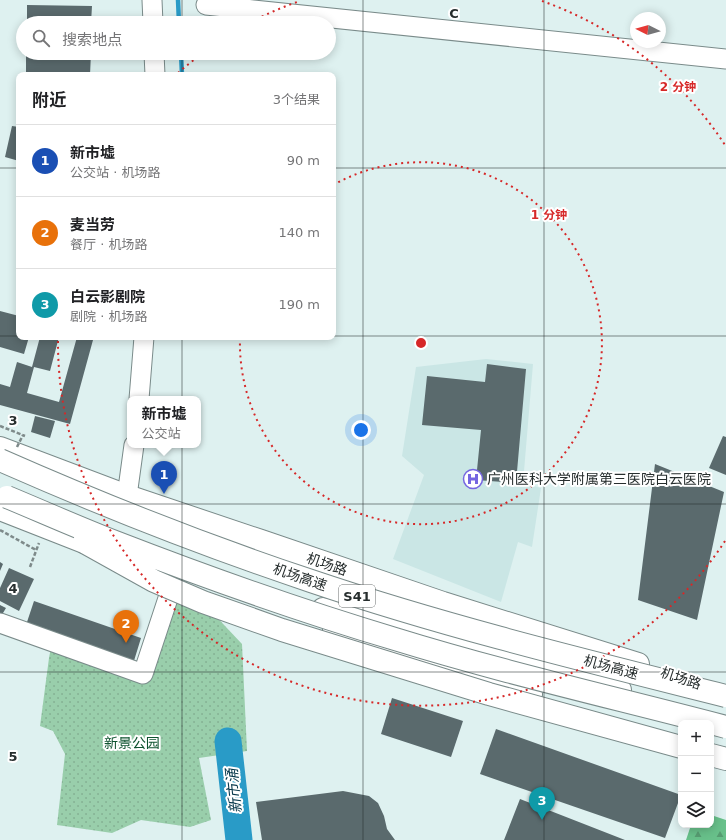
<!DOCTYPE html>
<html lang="zh">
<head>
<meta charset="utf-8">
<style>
	:root { --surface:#fff; --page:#f6f6f6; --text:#202124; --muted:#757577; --line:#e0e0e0; --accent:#b45309 }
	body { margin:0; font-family:"DejaVu Sans","Noto Sans SC",sans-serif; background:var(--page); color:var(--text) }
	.controls { position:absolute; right:12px; bottom:12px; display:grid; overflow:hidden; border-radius:8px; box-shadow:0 2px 10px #0003 }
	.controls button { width:36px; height:36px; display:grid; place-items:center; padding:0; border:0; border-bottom:1px solid var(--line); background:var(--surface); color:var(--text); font:20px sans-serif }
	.compass { position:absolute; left:630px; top:12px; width:36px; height:36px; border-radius:50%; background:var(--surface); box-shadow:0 2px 10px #0003; rotate:276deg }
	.you { position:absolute; left:361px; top:430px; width:14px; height:14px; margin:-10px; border:3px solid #fff; border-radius:50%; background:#1a73e8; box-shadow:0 0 0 6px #1a73e833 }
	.badge { display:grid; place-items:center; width:26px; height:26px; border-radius:50%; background:var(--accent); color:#fff; font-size:13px; font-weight:700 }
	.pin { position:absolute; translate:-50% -33px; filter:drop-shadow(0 1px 2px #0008) }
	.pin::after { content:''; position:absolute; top:21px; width:14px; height:12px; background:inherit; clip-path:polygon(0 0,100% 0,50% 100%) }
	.popup { position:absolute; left:127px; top:396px; width:74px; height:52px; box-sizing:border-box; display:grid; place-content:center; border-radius:8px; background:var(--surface); filter:drop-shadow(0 1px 3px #0005); font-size:13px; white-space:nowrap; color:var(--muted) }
	.popup b { font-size:15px; color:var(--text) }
	.popup::after { content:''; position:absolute; left:50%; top:100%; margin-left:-8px; border:8px solid transparent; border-top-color:var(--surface) }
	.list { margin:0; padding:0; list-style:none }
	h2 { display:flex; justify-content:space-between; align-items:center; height:52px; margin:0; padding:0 16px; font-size:17px }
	h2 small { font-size:13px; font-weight:400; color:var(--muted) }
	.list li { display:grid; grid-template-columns:26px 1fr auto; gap:12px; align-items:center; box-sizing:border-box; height:72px; padding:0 16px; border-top:1px solid var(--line) }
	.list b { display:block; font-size:15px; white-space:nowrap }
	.list p { margin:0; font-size:13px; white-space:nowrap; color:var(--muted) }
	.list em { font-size:13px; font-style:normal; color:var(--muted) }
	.icon { flex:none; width:22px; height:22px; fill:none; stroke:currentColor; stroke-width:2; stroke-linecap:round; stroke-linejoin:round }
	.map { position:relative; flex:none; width:726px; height:840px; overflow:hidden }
	.search { position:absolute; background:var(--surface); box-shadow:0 2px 10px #0003; left:16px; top:16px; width:320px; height:44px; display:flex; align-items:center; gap:10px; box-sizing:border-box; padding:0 14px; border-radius:22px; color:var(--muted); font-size:15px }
	.panel { position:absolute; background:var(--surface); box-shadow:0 2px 10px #0003; left:16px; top:72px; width:320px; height:268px; border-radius:8px }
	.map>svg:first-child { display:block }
	.built { fill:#cae6e5 }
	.grass { fill:url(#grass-dots) }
	.forest { fill:url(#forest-firs) }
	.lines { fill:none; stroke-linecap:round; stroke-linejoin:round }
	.stream { stroke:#299bc7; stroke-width:4.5 }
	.river { stroke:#299bc7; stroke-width:27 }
	.building { fill:#5a6a6d }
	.minor-casing { stroke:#7a8b8a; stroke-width:21 }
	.major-casing { stroke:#7a8b8a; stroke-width:24 }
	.highway-casing { stroke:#7a8b8a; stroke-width:24 }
	.path { stroke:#7e8a8a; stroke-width:2.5; stroke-dasharray:4 2; stroke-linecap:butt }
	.minor { stroke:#fff; stroke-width:19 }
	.major { stroke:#fff; stroke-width:22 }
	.highway { stroke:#fff; stroke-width:22 }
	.highway-bridge-casing { stroke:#7a8b8a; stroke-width:24; stroke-linecap:butt }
	.path-bridge { stroke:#7e8a8a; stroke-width:2.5; stroke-dasharray:4 2; stroke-linecap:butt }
	.highway-bridge { stroke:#fff; stroke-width:22 }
	.grid { fill:none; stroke:#272e2e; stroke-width:1; stroke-opacity:0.55 }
	.ring { fill:none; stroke:#d62828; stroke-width:2; stroke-dasharray:2 4 }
	.labels { text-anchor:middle; stroke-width:4; stroke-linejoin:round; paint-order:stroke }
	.shield { fill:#fff; stroke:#686d6d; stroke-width:1 }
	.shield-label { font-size:13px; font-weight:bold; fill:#272e2e }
	.poi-label { font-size:14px; fill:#272e2e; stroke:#fff; text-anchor:start }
	.street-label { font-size:14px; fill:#272e2e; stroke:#fff }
	.park-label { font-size:14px; fill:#0f5330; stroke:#fff }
	.water-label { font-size:15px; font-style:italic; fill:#06374a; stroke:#fff }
	.grid-label { font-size:13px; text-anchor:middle; font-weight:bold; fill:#272e2e; stroke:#fff; stroke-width:4; stroke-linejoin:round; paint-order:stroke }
	.centre { fill:#d62828; stroke:#fff; stroke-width:2 }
	.ring-label { font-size:12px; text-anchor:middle; font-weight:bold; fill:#d62828; stroke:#fff; stroke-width:4; stroke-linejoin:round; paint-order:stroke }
</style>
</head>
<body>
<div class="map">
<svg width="726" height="840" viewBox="0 0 726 840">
	<defs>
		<pattern id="grass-dots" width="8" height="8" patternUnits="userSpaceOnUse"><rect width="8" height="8" fill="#99ceab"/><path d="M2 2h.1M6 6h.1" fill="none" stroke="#84b193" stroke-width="1.8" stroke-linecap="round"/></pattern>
		<pattern id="forest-firs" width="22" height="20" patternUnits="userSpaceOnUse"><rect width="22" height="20" fill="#68c08a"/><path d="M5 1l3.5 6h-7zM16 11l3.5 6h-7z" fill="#569c71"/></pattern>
	</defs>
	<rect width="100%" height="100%" fill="#def1f0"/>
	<path class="built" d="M486 359 533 364 523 483 541 488 532 547 518 542 501 602 393 559 424 475 402 456 416 367Z"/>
	<path class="grass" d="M176 574 242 644 247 751 199 758 211 820 190 827 141 820 112 833 57 825 65 754 53 731 40 726 49 658 52 642 143 674Z"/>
	<path class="forest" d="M711 815 726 820V840H686L691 825H711Z"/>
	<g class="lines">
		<path class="stream" d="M178 0 179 23
			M181 53 182 75"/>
		<path class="river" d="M228 741 239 840"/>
	</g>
	<path class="building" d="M27 5 92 6 91 23H27Z
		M26 53H91L90 75H26Z
		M12 126 19 127V161L5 157Z
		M0 311 19 316V337H29L24 354 0 347Z
		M40 337H59L50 371 34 367 27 393 59 402 77 337H83L93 340 70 424 0 405V384L10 387 17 362 32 367Z
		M487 364 526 369 516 483 476 480 481 430 422 425 427 376 485 382Z
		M35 416 55 421 50 438 31 432Z
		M723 436 726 437V475L709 468Z
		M655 464 724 492 697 620 638 600Z
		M0 562 3 564 0 571Z
		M9 568 34 579 19 611 0 601V588Z
		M34 601 141 638 133 664 26 625Z
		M0 605 6 608 0 618Z
		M392 698 463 721 451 757 381 734Z
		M496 729 681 795 665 838 480 774Z
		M343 791 369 796 378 803 384 816 387 829 395 840H262L256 802Z
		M520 799 625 840H504Z"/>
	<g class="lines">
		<g class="minor-casing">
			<path id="minor" d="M152 0 153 23
				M206 5 726 59
				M154 53 155 75
				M139 399 144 337
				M127 496 134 445
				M0 623 143 674 176 574"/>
		</g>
		<g class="major-casing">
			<path id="major" d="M334 629 409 657 531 694"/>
		</g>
		<g class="highway-casing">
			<path id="highway" d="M0 448 127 496 261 541 443 603 638 664
				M0 509 102 549
				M323 609 405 625 620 690
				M711 755 726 759"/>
		</g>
		<path class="path" d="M0 426 25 436
			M0 530 36 550
			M30 567 39 543"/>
		<use href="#minor" class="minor"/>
		<use href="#major" class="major"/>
		<use href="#highway" class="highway"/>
		<g class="highway-bridge-casing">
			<path id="highway-bridge" d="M0 460C102 505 206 546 311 581 447 627 587 661 726 696
				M7 497C43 512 79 528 115 542 208 578 301 611 395 639 505 673 616 698 726 727
				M84 542 154 581 203 602 282 630 489 694 681 747"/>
		</g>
		<path class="path-bridge" d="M17 447 23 435"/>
		<use href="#highway-bridge" class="highway-bridge"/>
	</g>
	<path class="grid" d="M182 0V23M363 0V840M544 0V840M182 53V75M0 168H19M333 168H726M0 336H19M333 336H726M182 337V840M0 504H726M0 672H726"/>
	<g class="ring">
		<path d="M333 185A181 181 0 1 1 240 338"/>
		<path d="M725 541A363 363 0 0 1 58 340M178 73A363 363 0 0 1 203 53M251 22A363 363 0 0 1 300 1M542 1A363 363 0 0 1 725 145"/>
	</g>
	<defs>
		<g id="hospital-ring" transform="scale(1)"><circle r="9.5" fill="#fff" stroke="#7566e1" stroke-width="1.5"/><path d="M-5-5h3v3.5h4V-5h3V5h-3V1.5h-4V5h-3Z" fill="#7566e1"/></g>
	</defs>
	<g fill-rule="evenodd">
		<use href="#hospital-ring" x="473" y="479"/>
	</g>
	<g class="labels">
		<rect class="shield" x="339" y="585" width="36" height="22" rx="3"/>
		<g class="shield-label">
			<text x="357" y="601">S41</text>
		</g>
		<g class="poi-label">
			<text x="487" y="484">广州医科大学附属第三医院白云医院</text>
		</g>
		<g class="street-label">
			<text transform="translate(327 564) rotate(19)" y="5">机场路</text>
			<text transform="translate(300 577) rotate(19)" y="5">机场高速</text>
			<text transform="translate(611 667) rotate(15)" y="5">机场高速</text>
			<text transform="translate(681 678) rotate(18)" y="5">机场路</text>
		</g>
		<g class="park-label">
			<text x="132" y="748">新景公园</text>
		</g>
		<g class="water-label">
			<text transform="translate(234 791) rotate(-96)" y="5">新市涌</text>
		</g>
	</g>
	<g class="grid-label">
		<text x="454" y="18">C</text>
		<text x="13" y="425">3</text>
		<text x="13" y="593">4</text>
		<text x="13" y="761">5</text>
	</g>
	<circle cx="421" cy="343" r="6" class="centre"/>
	<g class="ring-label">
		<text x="678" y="91">2 分钟</text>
		<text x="549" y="219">1 分钟</text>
	</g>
</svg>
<div class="controls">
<button>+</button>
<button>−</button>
<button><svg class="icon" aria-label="layers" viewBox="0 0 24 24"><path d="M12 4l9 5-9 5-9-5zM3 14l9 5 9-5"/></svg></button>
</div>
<svg class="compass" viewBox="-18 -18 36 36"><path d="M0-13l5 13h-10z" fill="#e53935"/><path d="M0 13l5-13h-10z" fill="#757577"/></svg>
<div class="you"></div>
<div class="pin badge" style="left:164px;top:494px;background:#1a4fb4">1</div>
<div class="popup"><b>新市墟</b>公交站</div>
<div class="pin badge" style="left:126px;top:643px;background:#e8710a">2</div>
<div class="pin badge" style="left:542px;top:820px;background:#0f9aa8">3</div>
<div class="search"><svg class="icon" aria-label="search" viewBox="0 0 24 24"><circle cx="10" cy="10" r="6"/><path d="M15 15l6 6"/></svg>搜索地点</div>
<section class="panel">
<h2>附近<small>3个结果</small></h2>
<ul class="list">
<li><span class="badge" style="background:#1a4fb4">1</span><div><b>新市墟</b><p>公交站 · 机场路</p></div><em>90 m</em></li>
<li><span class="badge" style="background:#e8710a">2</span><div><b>麦当劳</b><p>餐厅 · 机场路</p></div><em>140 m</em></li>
<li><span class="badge" style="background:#0f9aa8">3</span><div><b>白云影剧院</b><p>剧院 · 机场路</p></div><em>190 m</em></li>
</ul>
</section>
</div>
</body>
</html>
